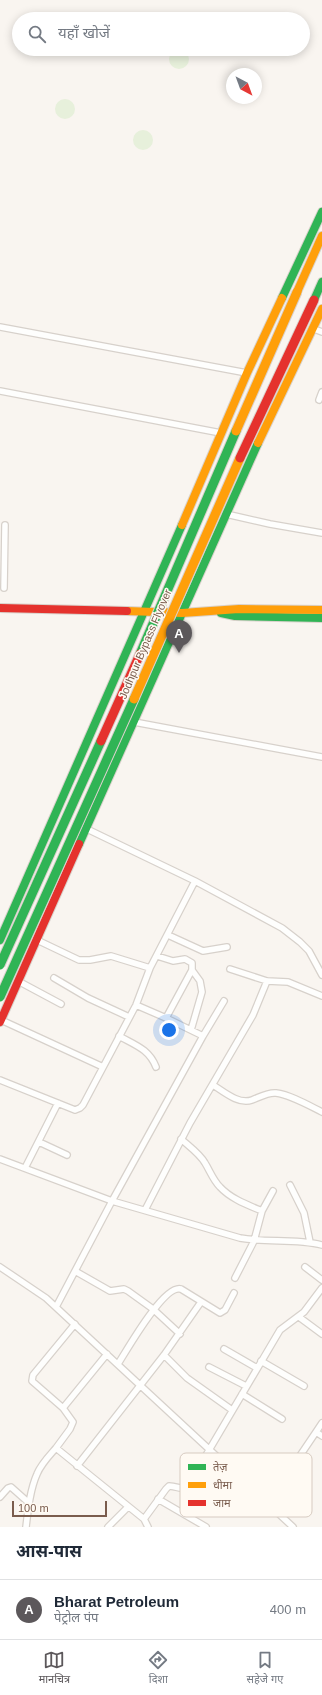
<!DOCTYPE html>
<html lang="hi">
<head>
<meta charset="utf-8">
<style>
	:root { --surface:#fff; --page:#f6f6f7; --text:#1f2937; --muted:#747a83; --line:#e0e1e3; --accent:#5c585b }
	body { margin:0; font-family:Helvetica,"Noto Sans Devanagari",sans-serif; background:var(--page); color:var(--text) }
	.compass { position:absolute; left:226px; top:68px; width:36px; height:36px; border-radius:50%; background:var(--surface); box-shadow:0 2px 10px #0003; rotate:139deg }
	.scale { position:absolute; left:12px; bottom:10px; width:95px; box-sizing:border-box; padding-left:4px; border:2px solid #7a5c4d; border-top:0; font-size:11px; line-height:14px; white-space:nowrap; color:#7a5c4d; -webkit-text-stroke:3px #fffaf3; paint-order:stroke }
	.you { position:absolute; left:169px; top:1030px; width:14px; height:14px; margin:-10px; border:3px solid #fff; border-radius:50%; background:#1a73e8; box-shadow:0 0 0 6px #1a73e833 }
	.badge { display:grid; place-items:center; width:26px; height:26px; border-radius:50%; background:var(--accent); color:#fff; font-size:13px; font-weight:700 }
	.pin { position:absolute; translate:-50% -33px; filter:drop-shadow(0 1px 2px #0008) }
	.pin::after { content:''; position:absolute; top:21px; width:14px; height:12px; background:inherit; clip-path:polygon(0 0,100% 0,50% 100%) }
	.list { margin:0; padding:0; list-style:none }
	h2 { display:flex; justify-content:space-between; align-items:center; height:52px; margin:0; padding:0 16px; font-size:17px }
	h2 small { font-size:13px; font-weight:400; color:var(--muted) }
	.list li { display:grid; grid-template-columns:26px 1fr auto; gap:12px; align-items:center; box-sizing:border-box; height:60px; padding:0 16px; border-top:1px solid var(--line) }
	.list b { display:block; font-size:15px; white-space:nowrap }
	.list p { margin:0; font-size:13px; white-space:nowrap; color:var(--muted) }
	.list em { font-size:13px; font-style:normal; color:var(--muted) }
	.icon { flex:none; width:22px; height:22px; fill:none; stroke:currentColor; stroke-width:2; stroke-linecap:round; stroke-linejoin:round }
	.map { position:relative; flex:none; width:322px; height:1527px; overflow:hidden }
	.search { position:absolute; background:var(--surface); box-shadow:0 2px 10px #0003; left:12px; right:12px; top:12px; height:44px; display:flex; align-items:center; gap:10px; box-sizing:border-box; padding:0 14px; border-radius:22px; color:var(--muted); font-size:15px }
	.sheet { height:112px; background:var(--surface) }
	nav { display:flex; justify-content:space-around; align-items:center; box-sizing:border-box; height:56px; border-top:1px solid var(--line); background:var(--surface); font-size:11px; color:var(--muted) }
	nav a { display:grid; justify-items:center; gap:2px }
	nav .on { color:var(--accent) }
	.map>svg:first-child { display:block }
	.green { fill:#e7f0db }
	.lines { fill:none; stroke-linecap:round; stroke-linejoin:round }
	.street-casing { stroke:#d7d1cb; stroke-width:8 }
	.fast-casing { stroke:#d9d2cb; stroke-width:10 }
	.slow-casing { stroke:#d9d2cb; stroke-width:10 }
	.jam-casing { stroke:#d9d2cb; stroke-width:10 }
	.street { stroke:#fefefd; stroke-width:5.5 }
	.fast { stroke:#30b455; stroke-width:8 }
	.slow { stroke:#ff9f0a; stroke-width:8 }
	.jam { stroke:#e5322d; stroke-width:8 }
	.fast-bridge-casing { stroke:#dad1cc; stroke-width:11; stroke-linecap:butt }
	.slow-bridge-casing { stroke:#dad1cc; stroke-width:11; stroke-linecap:butt }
	.jam-bridge-casing { stroke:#dad1cc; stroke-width:11; stroke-linecap:butt }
	.fast-bridge { stroke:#30b455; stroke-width:9 }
	.slow-bridge { stroke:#ff9f0a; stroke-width:9 }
	.jam-bridge { stroke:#e5322d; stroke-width:9 }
	.labels { text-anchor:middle; stroke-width:3; stroke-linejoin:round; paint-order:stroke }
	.street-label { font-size:11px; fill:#7a5c4d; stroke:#fffaf3 }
	.key { fill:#fffaf3; stroke:#d7cbc1; stroke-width:1 }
	.key-label { font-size:11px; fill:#7a5c4d }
</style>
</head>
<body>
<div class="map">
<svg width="322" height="1527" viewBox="0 0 322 1527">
	<rect width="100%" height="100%" fill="#f9f5f0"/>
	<path class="green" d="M169 59a10 10 0 1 1 20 0a10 10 0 1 1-20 0Z
		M55 109a10 10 0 1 1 20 0a10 10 0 1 1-20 0Z
		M133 140a10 10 0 1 1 20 0a10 10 0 1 1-20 0Z"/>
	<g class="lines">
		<g class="street-casing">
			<path id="street" d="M0 327 247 373
				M314 329 322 332
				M0 391 221 433
				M319 400 322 392
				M226 514 270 524 322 533
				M4 588 5 525
				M134 722 322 757
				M195 881 282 928 300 942 309 951 322 975
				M168 935 203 951 227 947
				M37 940 79 960H90L111 956 150 968
				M230 969 267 981 288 982 322 996
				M54 978 88 998 129 1017
				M18 981 61 1004
				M136 1005 166 1018
				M1 1020 103 1067
				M191 1030 202 992 200 981 192 970
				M119 1036C135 1045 149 1049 156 1067
				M203 1036 224 1001
				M0 1080 75 1110 80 1108 83 1105 136 1005 150 968 195 881 87 829
				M213 1085C224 1092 239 1105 252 1100 260 1097 268 1092 276 1093 291 1095 308 1105 322 1112
				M181 1139C190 1147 200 1154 205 1163 210 1171 213 1180 220 1187 231 1199 248 1205 262 1211
				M39 1142 67 1155
				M0 1159 112 1201 203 1036 166 1018 192 970V963L185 959 173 961 157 956
				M25 1168 58 1103
				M290 1185 304 1213 310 1242
				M145 1210 190 1123 253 1015 267 981
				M0 1267 46 1298 293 1527
				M305 1267 322 1280
				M75 1271 110 1291 124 1289 128 1291 153 1309 180 1334
				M235 1278 254 1241 262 1211 273 1191
				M56 1307 112 1201 240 1238C267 1243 295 1238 322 1245
				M299 1317 322 1334
				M224 1349 257 1368
				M107 1354 63 1408 73 1422 70 1429 56 1448 144 1519 166 1489 169 1486C183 1487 180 1493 192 1479L280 1330 304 1312 322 1288
				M164 1355 187 1378 232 1410
				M261 1361 304 1386
				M118 1364C127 1350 164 1284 181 1289L220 1313 225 1310 234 1293
				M209 1367 246 1386
				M242 1394 282 1419
				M63 1408 32 1381 33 1375 75 1324
				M322 1423 316 1432 322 1436
				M77 1466 164 1355 201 1302
				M0 1497 8 1488 11 1487 29 1503
				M158 1499 206 1527
				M268 1503 316 1432
				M144 1519 148 1527
				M26 1527C28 1510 30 1490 37 1474 41 1464 49 1456 56 1448
				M108 1527 128 1507"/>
		</g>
		<g class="fast-casing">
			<path id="fast" d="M282 298 322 212
				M314 300 322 282
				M221 613 235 616 322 618
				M79 844 258 443
				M0 940 182 525"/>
		</g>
		<g class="slow-casing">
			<path id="slow" d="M297 292 322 236
				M258 443 322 309
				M182 525 247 373 282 298
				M127 611 182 613 239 609 322 610"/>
		</g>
		<g class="jam-casing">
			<path id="jam" d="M0 608 127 611
				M0 1022 79 844"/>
		</g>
		<use href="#street" class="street"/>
		<use href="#fast" class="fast"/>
		<use href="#slow" class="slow"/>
		<use href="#jam" class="jam"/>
		<g class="fast-bridge-casing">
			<path id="fast-bridge" d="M140 654 236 431
				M0 965 101 741
				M0 997 134 699"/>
		</g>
		<g class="slow-bridge-casing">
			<path id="slow-bridge" d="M236 431 297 292
				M134 699 240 458"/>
		</g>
		<g class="jam-bridge-casing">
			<path id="jam-bridge" d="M240 458 314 300
				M101 741 140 654"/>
		</g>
		<use href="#fast-bridge" class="fast-bridge"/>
		<use href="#slow-bridge" class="slow-bridge"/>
		<use href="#jam-bridge" class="jam-bridge"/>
	</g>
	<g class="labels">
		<g class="street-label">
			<text transform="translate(145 644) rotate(-67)" y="4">Jodhpur Bypass Flyover</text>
		</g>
	</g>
	<rect x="180" y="1453" width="132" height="64" rx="6" class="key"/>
	<rect x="188" y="1464" width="18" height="6" fill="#30b455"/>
	<rect x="188" y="1482" width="18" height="6" fill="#ff9f0a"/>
	<rect x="188" y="1500" width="18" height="6" fill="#e5322d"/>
	<g class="key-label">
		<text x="213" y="1471">तेज़</text>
		<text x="213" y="1489">धीमा</text>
		<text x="213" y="1507">जाम</text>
	</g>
</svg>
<svg class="compass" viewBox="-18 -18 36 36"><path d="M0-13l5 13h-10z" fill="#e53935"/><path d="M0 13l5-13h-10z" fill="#747a83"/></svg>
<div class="scale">100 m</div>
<div class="you"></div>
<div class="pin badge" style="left:179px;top:653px">A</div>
<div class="search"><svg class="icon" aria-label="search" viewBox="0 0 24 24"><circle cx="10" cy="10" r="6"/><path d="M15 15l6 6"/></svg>यहाँ खोजें</div>
</div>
<section class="sheet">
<h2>आस-पास<small></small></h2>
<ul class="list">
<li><span class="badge">A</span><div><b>Bharat Petroleum</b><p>पेट्रोल पंप</p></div><em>400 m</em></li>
</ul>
</section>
<nav>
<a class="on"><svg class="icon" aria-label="map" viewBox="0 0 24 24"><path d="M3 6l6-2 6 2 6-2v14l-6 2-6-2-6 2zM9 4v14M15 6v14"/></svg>मानचित्र</a>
<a><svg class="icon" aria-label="directions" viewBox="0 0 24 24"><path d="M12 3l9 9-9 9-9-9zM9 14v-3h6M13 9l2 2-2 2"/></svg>दिशा</a>
<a><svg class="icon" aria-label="saved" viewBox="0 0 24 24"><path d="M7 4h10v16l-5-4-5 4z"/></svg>सहेजे गए</a>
</nav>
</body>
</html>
